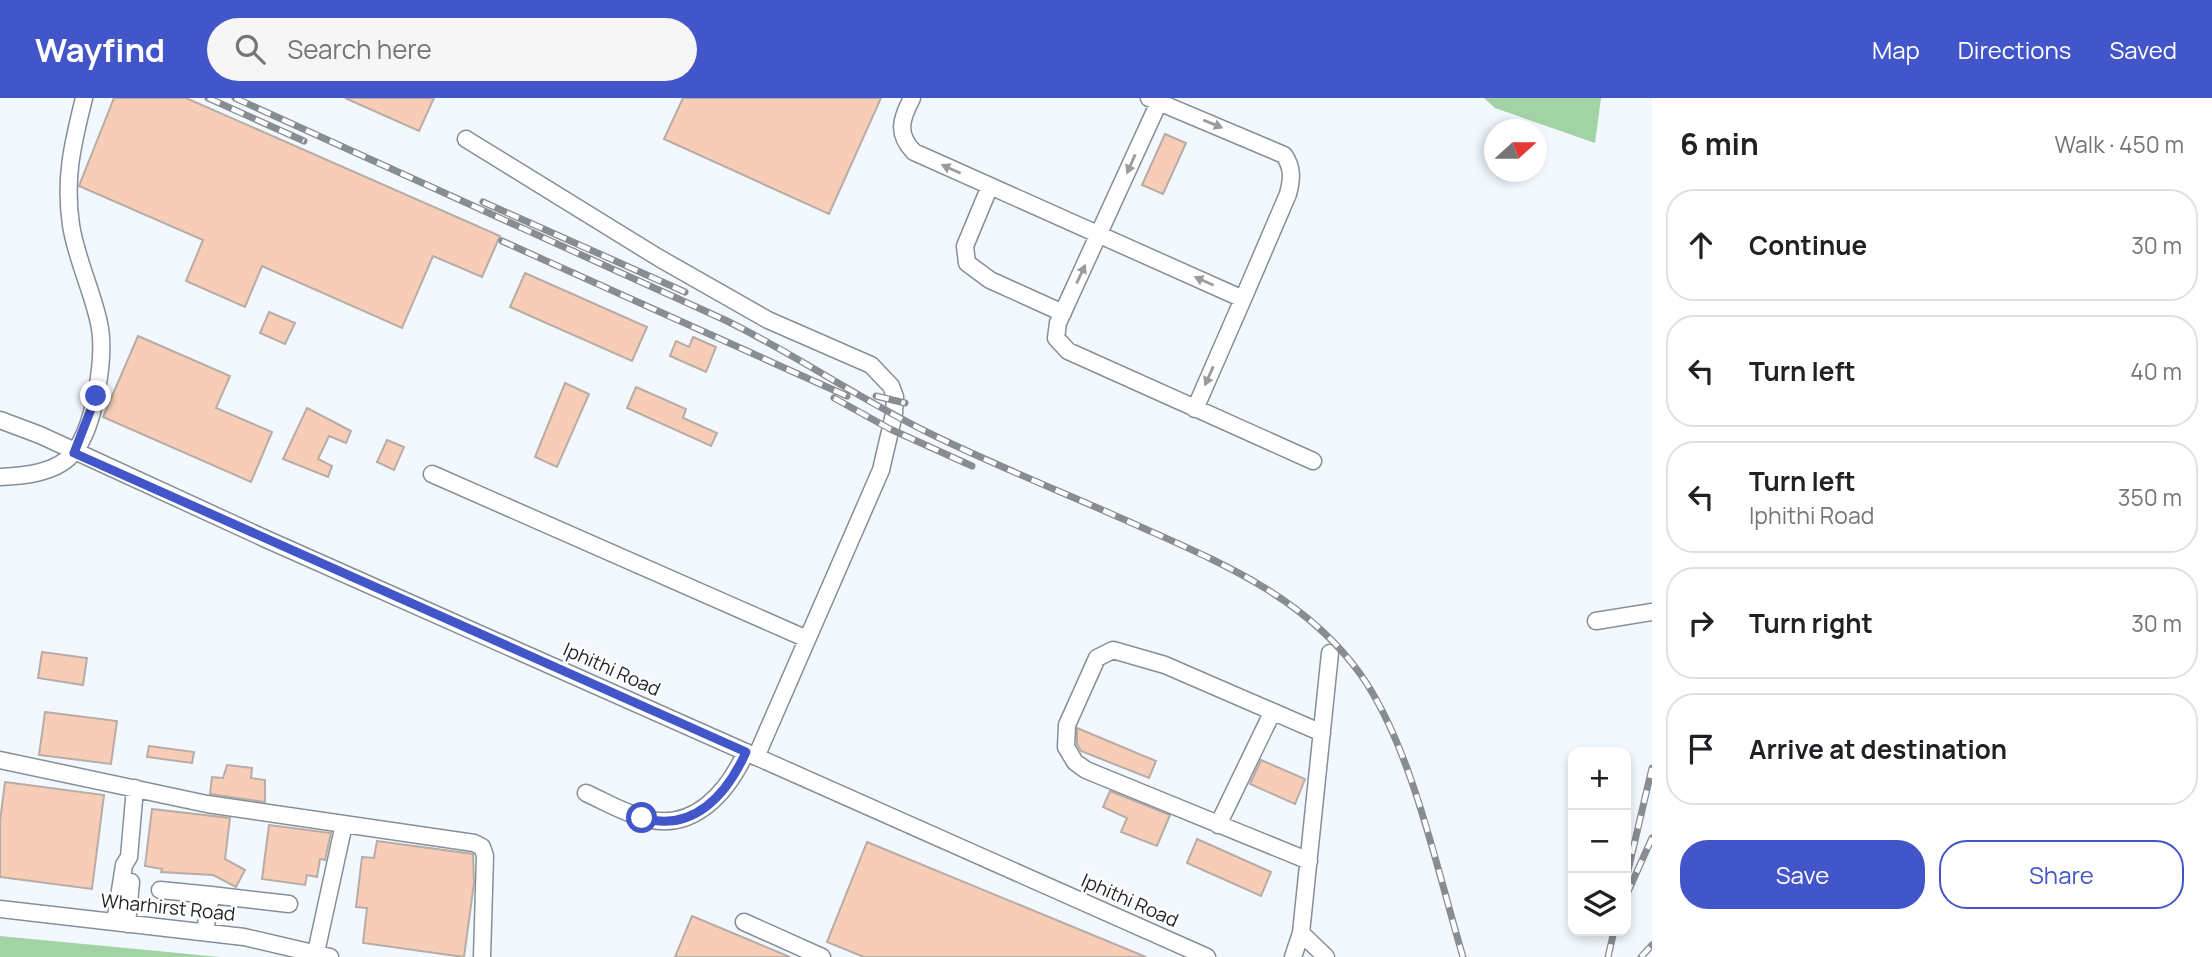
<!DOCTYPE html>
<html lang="en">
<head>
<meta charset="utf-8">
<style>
	:root { --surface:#fff; --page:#f6f6f6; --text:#202124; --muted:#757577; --line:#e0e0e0; --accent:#4255c9 }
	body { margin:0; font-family:Manrope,sans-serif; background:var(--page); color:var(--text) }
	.controls { position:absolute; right:21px; bottom:21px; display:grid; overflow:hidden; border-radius:14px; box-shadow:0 4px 10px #0003 }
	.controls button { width:63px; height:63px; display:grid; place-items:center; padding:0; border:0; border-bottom:2px solid var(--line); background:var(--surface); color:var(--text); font:35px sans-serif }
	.compass { position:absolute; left:1484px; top:21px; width:63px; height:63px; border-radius:50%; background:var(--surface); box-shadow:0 4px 10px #0003; rotate:69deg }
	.stop { position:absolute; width:21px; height:21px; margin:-16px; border:5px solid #4255c9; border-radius:50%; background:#fff }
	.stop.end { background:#4255c9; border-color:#fff; box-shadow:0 2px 7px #0008 }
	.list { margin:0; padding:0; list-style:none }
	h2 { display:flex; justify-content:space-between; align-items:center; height:91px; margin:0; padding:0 28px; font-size:30px }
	h2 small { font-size:23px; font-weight:400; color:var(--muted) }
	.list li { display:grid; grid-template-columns:46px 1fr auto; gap:21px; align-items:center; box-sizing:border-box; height:112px; margin:0 14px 14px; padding:0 14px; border:2px solid var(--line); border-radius:28px }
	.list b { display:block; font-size:26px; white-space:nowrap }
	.list p { margin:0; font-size:23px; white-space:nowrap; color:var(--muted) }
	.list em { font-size:23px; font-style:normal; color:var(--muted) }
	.actions { display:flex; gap:14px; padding:21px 28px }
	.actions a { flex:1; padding:16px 0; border:2px solid var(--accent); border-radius:28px; text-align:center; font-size:24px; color:var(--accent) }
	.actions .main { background:var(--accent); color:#fff }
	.icon { flex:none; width:38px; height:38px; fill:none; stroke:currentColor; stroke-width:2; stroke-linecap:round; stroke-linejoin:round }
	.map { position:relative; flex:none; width:1652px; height:859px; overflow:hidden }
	header { display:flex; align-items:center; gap:42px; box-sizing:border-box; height:98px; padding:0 35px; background:var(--accent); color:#fff }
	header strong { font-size:33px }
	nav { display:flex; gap:38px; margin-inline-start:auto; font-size:24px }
	.search { width:490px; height:63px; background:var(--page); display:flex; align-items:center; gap:18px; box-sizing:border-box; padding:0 24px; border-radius:38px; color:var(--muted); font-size:26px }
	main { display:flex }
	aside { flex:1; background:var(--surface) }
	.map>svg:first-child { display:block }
	.green { fill:#a1d3a4 }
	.building { fill:#f7cdb7; stroke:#b8aca6; stroke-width:2 }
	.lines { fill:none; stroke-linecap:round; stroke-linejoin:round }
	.minor-casing { stroke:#868f97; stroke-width:19 }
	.minor { stroke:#fff; stroke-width:16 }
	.rail-casing { stroke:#888d92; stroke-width:7 }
	.rail { stroke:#fff; stroke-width:4.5; stroke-dasharray:13; stroke-linecap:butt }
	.oneway { fill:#9a9b9d }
	.route { stroke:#4255c9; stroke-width:9 }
	.labels { text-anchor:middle; stroke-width:5; stroke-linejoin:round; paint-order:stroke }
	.street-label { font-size:19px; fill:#1e2125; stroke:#fff }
</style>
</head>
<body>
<header>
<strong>Wayfind</strong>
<div class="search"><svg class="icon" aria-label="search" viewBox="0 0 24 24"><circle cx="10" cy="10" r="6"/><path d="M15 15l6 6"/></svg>Search here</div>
<nav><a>Map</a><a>Directions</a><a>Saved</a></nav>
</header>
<main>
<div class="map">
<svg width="1652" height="859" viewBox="0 0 1652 859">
	<rect width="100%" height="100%" fill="#f2f8fe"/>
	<path class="green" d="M1484 0H1601L1595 45 1495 10Z
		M0 838 220 859H0Z"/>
	<path class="building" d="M114 0H186L500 138 482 179 433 158 402 230 262 168 245 209 186 183 203 142 79 88Z
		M345 0H434L419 33Z
		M683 0H881L829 116 664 41Z
		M1165 36 1186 45 1163 96 1142 87Z
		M525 175 647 229 632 263 510 209Z
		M269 214 295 225 285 246 260 235Z
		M138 238 230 278 216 310 272 334 251 384 103 319Z
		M693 239 716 249 706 274 670 258 676 243 689 249Z
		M565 285 589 296 557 369 535 359Z
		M636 289 686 311 683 320 717 335 711 348 627 310Z
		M307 310 351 333 346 345 329 338 318 361 332 368 328 379 283 361Z
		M387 342 404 349 394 372 377 364Z
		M42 554 87 560 83 587 38 580Z
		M45 614 117 623 111 666 39 657Z
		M1077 630 1156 663 1149 680 1081 653 1077 646Z
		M149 648 194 654 192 665 147 659Z
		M1261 662 1305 681 1295 706 1250 686Z
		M227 667 252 670 251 680 265 682V704L210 696 212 679 223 680Z
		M5 684 104 697 92 791 0 779V723Z
		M1110 693 1170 717 1157 748 1121 734 1127 720 1103 709Z
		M152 711 230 720 225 761 245 772 236 789 213 777 161 774 162 771 145 768Z
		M269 727 331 735 325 762 320 761 317 779 307 777 305 787 262 781Z
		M1197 741 1271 774 1261 798 1187 765Z
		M377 743 473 756 474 785 464 859 363 845 367 810 356 809 362 759 374 760Z
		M867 744 1146 859H864L827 844Z
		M692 818 790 859H675Z"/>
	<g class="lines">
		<g class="minor-casing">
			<path id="minor" d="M912 0C901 21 896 36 914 54L1243 201 1288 96C1292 81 1293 70 1284 57L1149 0
				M1159 4 1058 225 1056 240 1068 253 1313 363
				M466 41 659 160 768 222 871 267 891 288 895 299 894 316 881 372 756 659
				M990 88 965 148 967 165 990 182 1063 215
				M1195 311 1243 201
				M0 322 40 337 266 441 1207 859
				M432 376 807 541
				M0 379C24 378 58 375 74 354 95 328 106 257 99 225 92 192 76 160 71 127 64 79 73 45 84 0
				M1596 523 1652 514
				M0 662 207 706 474 745 482 749 485 758 482 859
				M586 695C606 704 626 716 647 721 695 733 728 693 746 654
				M1218 727 1272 615
				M1309 763 1086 672 1075 664 1066 649 1067 627 1097 560 1113 552 1165 567 1322 635
				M160 792 211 797
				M0 811 244 839 330 859
				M115 824 124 767 129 759 135 690
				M744 824 822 859
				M127 826 131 784
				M205 834 211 797 289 806
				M1301 835 1330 555
				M315 859 344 726
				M1293 859 1301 835 1326 859"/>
		</g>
		<use href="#minor" class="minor"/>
		<g class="rail-casing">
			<path id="rail" d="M208 0 304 43
				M235 0 725 222C797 257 862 303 933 337 1001 370 1072 398 1141 429 1224 466 1306 500 1361 577 1412 650 1437 772 1463 859
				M483 104 685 194
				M502 143 847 298
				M876 298 905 305
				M834 300 890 331 972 368
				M1626 781 1652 670
				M1626 798 1652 740
				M1608 859 1614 833
				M1641 859 1652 847"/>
		</g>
		<use href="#rail" class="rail"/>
	</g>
	<defs><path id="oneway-solid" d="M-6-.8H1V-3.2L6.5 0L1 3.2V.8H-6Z" transform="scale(1.75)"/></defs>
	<g class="oneway">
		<use href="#oneway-solid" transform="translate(1213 26) rotate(22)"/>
		<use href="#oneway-solid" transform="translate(1131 66) rotate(114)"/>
		<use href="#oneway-solid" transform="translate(951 71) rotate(-156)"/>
		<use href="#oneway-solid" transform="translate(1081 176) rotate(-65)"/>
		<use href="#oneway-solid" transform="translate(1204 183) rotate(-156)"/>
		<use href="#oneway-solid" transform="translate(1209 278) rotate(114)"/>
	</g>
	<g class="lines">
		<path class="route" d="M96 298 74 355 746 654C727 696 694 735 642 720"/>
	</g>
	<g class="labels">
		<g class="street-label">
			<text transform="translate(612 571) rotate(24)" y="7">Iphithi Road</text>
			<text transform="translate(1130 802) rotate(24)" y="7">Iphithi Road</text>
			<text transform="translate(168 809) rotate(6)" y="7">Wharhirst Road</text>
		</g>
	</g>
</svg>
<div class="controls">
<button>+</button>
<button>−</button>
<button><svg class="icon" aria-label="layers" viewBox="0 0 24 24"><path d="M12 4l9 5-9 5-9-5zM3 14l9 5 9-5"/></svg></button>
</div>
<svg class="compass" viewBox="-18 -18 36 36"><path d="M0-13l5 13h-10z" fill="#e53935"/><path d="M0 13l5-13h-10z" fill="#757577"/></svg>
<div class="stop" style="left:642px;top:720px"></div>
<div class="stop end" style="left:96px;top:298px"></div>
</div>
<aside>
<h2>6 min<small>Walk · 450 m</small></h2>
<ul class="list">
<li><svg class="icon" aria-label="ahead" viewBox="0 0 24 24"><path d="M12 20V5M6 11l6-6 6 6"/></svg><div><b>Continue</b></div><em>30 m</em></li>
<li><svg class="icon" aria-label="left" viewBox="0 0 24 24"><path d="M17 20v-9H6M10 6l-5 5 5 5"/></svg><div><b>Turn left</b></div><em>40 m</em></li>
<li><svg class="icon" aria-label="left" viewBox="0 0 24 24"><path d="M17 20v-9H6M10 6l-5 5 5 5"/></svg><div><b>Turn left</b><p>Iphithi Road</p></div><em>350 m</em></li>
<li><svg class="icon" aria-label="right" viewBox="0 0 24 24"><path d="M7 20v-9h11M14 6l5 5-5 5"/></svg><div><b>Turn right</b></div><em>30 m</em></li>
<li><svg class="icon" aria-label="arrive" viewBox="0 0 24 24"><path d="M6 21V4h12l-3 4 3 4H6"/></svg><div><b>Arrive at destination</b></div></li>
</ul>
<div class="actions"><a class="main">Save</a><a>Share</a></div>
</aside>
</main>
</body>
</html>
